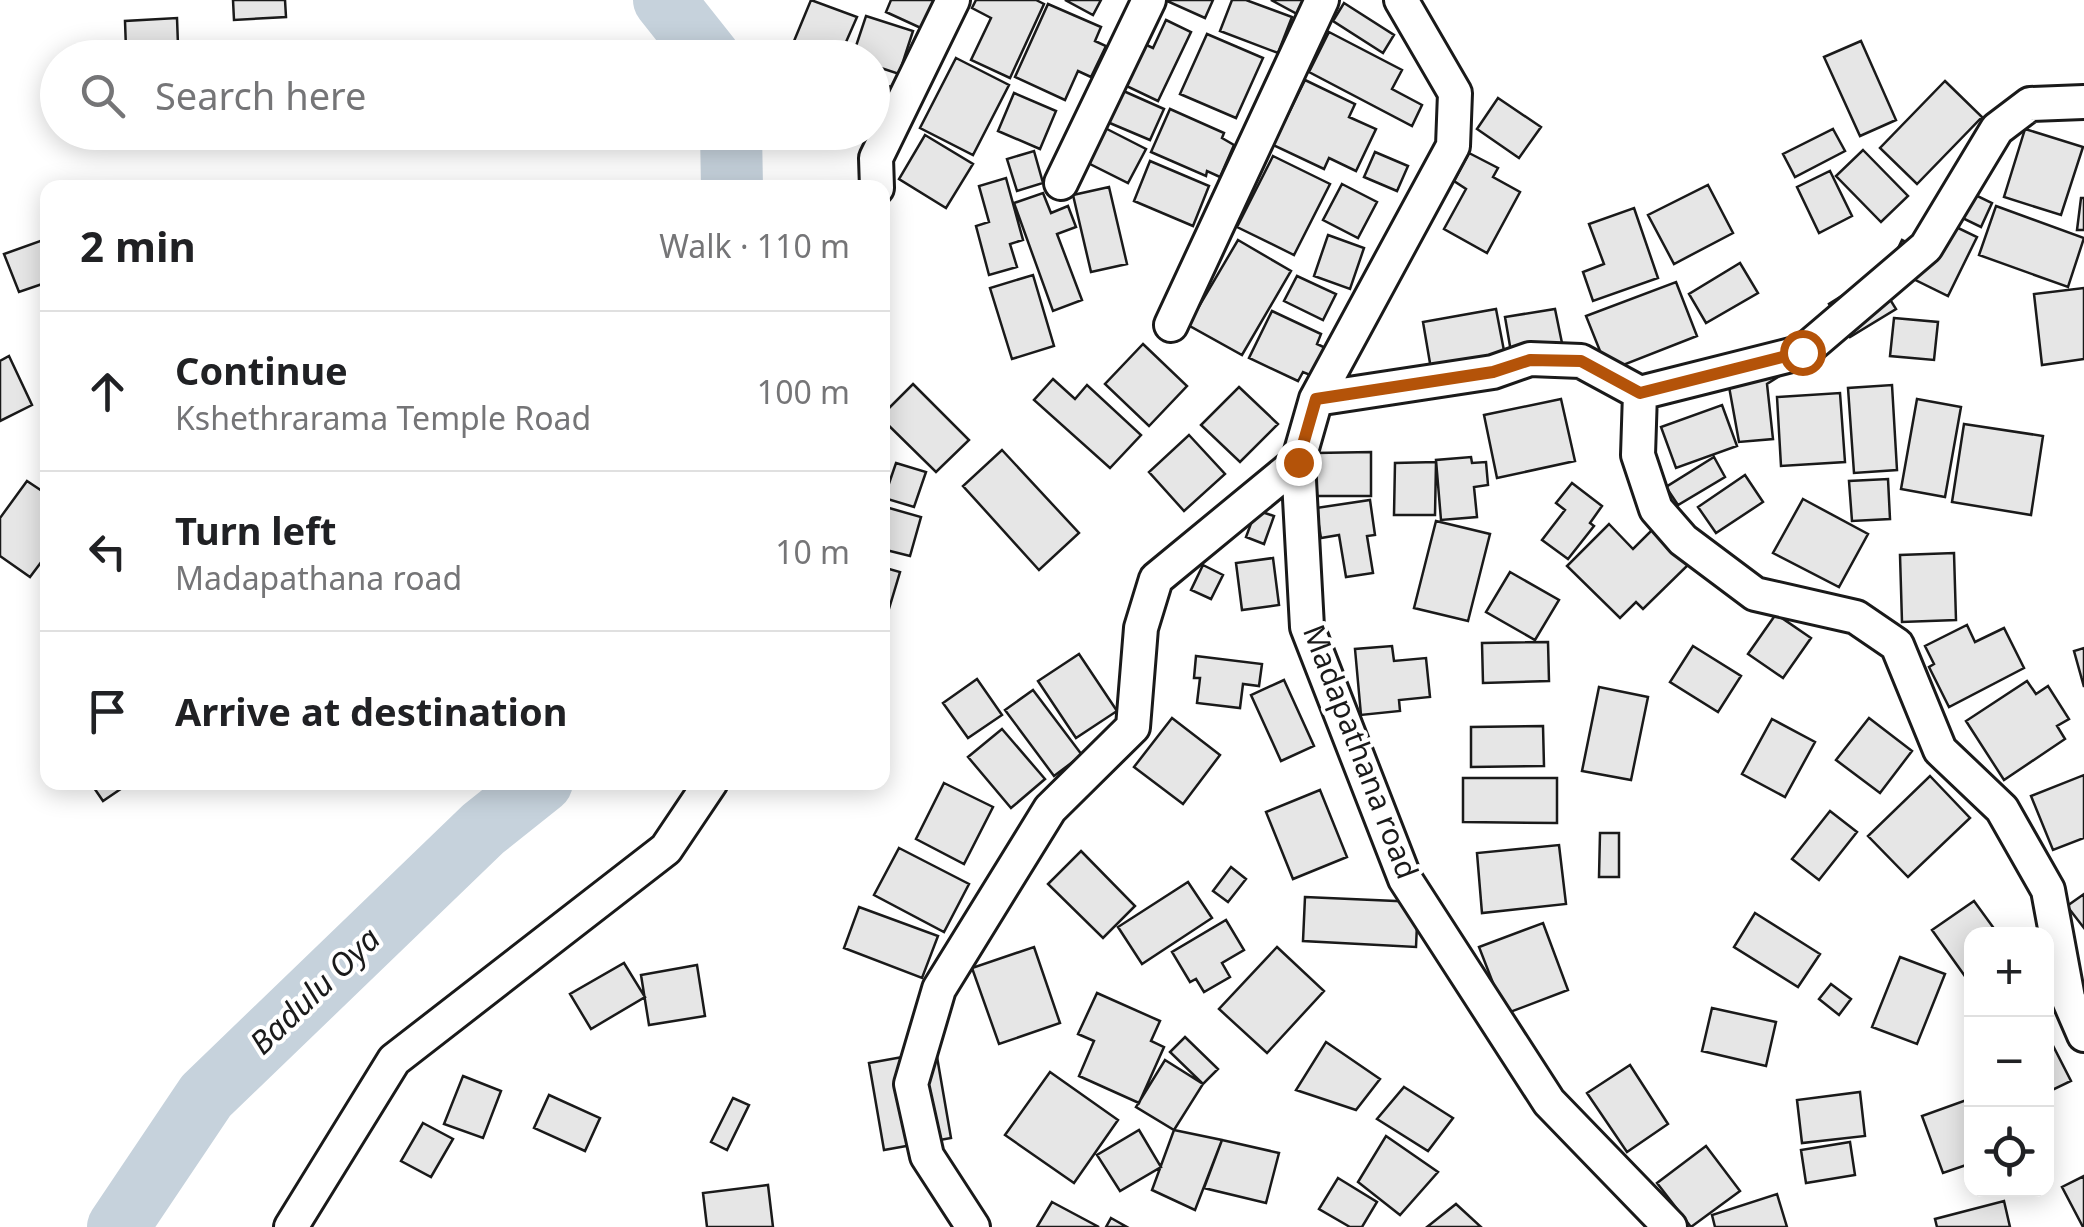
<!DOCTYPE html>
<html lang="en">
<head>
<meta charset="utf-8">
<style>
	:root { --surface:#fff; --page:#f2f2f2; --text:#202124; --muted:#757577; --line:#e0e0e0 }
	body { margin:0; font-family:"Noto Sans",sans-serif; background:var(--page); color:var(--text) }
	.controls { position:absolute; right:30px; bottom:30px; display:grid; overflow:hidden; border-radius:20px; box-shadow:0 5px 25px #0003 }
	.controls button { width:90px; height:90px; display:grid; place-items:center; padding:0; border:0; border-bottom:2px solid var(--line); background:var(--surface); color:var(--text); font:50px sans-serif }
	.stop { position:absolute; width:30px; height:30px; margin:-22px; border:8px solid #b45309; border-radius:50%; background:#fff }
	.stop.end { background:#b45309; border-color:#fff; box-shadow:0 2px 10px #0008 }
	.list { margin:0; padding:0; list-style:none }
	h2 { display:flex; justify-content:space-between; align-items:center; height:130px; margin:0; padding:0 40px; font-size:42px }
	h2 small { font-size:32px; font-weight:400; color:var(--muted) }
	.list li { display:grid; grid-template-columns:65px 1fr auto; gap:30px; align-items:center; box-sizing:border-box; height:160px; padding:0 40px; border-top:2px solid var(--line) }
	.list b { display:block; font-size:38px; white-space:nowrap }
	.list p { margin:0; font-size:32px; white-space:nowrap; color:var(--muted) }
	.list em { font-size:32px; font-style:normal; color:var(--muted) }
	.icon { flex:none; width:55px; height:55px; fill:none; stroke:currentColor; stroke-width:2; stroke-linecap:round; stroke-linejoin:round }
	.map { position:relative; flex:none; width:2084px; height:1227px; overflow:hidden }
	.search { position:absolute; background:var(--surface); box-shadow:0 5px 25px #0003; left:40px; top:40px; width:850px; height:110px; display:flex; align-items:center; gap:25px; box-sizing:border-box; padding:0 35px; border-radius:55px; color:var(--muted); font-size:38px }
	.panel { position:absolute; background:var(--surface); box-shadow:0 5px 25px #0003; left:40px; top:180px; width:850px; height:610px; border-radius:20px }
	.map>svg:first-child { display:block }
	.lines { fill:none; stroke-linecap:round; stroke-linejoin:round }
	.river { stroke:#c6d2dc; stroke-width:62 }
	.building { fill:#e6e6e6; stroke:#1a1a1a; stroke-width:2.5 }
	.street-casing { stroke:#1a1a1a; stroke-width:38 }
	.street { stroke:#fff; stroke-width:32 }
	.route { stroke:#b45309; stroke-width:12 }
	.labels { text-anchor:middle; stroke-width:8; stroke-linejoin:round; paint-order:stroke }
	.street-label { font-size:30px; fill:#1a1a1a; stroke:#fff }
	.water-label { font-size:32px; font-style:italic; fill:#1a1a1a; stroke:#fff }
</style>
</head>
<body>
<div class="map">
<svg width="2084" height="1227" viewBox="0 0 2084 1227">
	<rect width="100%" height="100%" fill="#fff"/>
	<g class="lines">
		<path class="river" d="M664 0 710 58
			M731 132 732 188
			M118 1227 206 1096 483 829 542 782"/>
	</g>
	<path class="building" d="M233 0H285L286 17 234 20Z
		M811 0 857 17 839 58H787Z
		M891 0H936L923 29 886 12Z
		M976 0H1036L1044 4 1010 78 971 60 991 18 972 8Z
		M1065 0H1101L1093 15Z
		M1165 0H1213L1205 18Z
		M1232 0H1246L1292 17 1278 53 1220 31Z
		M1271 0H1307L1299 15Z
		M1344 3 1394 35 1383 53 1333 21Z
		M1048 4 1101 27 1095 41 1106 46 1091 77 1078 71 1065 100 1015 77Z
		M866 16 913 31 899 74 872 65V58H852Z
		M177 18 178 45 126 49 125 21Z
		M1166 20 1191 32 1158 101 1118 82 1138 41 1153 48Z
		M1329 32 1402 70 1392 89 1422 105 1412 126 1309 72Z
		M1207 34 1263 58 1236 118 1180 94Z
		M1861 41 1896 120 1860 136 1824 57Z
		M956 58 1009 85 973 155 920 128Z
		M872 80 891 87 882 112 872 109Z
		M1305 80 1355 104 1349 117 1376 129 1356 171 1329 158 1324 169 1273 145Z
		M1945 81 1982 117 1917 184 1880 148Z
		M1119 89 1164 109 1150 140 1105 121Z
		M1014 93 1056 111 1040 149 998 131Z
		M1498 98 1541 127 1519 158 1477 129Z
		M1170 109 1224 133 1222 138 1234 145 1220 177 1207 171 1206 176 1151 152Z
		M1105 128 1146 149 1128 183 1086 162Z
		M1833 129 1845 151 1795 177 1783 154Z
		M2025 129 2083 147 2061 215 2004 197Z
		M820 132H851L842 147Z
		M925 135 973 164 946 208 899 179Z
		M1863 150 1908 196 1881 222 1836 176Z
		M1034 151 1043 183 1017 191 1007 159Z
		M1375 152 1408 166 1397 191 1364 177Z
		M1469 153 1498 168 1493 177 1520 192 1487 253 1444 229 1466 189 1454 181Z
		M1273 156 1330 184 1294 255 1237 227Z
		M1150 161 1209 186 1193 226 1134 201Z
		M1830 171 1852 216 1819 233 1797 187Z
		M1006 178 1023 240 1010 244 1017 267 989 275 976 226 989 222 979 186Z
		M1342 184 1377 202 1358 238 1323 220Z
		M1708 185 1733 233 1674 264 1648 215Z
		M1109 187 1127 264 1091 272 1073 195Z
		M1963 189 1992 203 1981 227 1952 213Z
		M1043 193 1051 213 1068 206 1076 227 1057 234 1082 300 1053 311 1014 203Z
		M2081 198H2084V230H2077Z
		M1996 206 2084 238 2068 287 1979 255Z
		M1634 208 1658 278 1593 301 1583 272 1604 264 1589 224Z
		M1954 226 1977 237 1948 296 1889 267 1902 240 1938 258Z
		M1328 235 1364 248 1350 289 1314 276Z
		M43 240 48 254V282L19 292 4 254Z
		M1238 240 1291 271 1242 355 1188 325Z
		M1740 263 1758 293 1706 323 1689 294Z
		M1033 275 1054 346 1012 359 990 288Z
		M1875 275 1896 309 1850 337 1829 304Z
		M1297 276 1336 294 1323 320 1284 301Z
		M1676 282 1697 336 1608 371 1586 316Z
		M2084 288V359L2042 365 2034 294Z
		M1496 309 1505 356 1431 369 1423 322Z
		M1555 309 1562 343 1511 352 1505 317Z
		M1272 311 1321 334 1317 344 1328 349 1315 377 1303 372 1298 381 1249 358Z
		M1894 318 1938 322 1934 360 1890 356Z
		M1143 344 1187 386 1149 426 1105 384Z
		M9 356 32 405 0 421V361Z
		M1789 370 1767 384 1773 439 1739 442 1728 381Z
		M1053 379 1075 399 1087 385 1141 435 1110 468 1034 400Z
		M913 384 969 440 936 472 882 419V415Z
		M1892 385 1897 470 1854 473 1848 388Z
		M1239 387 1278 424 1240 462 1201 425Z
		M1840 393 1845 462 1781 466 1777 397Z
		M1561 399 1575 461 1497 478 1484 415Z
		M1917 399 1961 407 1945 497 1901 489Z
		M1722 405 1737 446 1676 468 1661 427Z
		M1964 424 2043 436 2031 515 1952 502Z
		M1189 435 1225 474 1184 511 1149 472Z
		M1002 450 1079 533 1039 570 963 486Z
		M1371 452V496H1316V453Z
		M1471 457 1472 463 1486 462 1488 485 1474 487 1477 517 1441 520 1436 460Z
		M1714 457 1725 477 1678 505 1666 487Z
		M1436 462 1435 515H1394L1395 463Z
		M896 463 926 472 914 507 884 498Z
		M1745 475 1763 502 1716 533 1698 507Z
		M1888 479 1890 519 1852 521 1849 481Z
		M27 481 48 495V553L30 577 0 556V518Z
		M1572 483 1602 506 1590 523 1594 526 1568 559 1542 540 1565 510 1556 503Z
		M1803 499 1868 534 1839 587 1773 553Z
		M1370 500 1375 535 1367 536 1373 573 1346 577 1339 535 1321 538 1316 508Z
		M882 506 921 517 910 556 882 549Z
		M1256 510 1274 516 1264 544 1246 537Z
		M1436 521 1490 534 1468 621 1414 608Z
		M1609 524 1633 549 1654 528 1689 564 1643 609 1636 602 1620 618 1567 566Z
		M1954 553 1956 620 1902 622 1900 555Z
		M1273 558 1279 605 1242 610 1236 563Z
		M1203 565 1223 575 1211 599 1191 590Z
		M882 567 900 572 882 632Z
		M1510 572 1559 600 1535 640 1486 612Z
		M1776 614 1811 638 1783 678 1748 654Z
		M1967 625 1975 642 2004 628 2024 668 1949 707 1929 667 1934 664 1925 646Z
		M1548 642 1549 681 1483 683 1482 643Z
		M1392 646 1394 661 1426 658 1430 697 1399 700 1400 711 1361 715 1355 649Z
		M1693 646 1741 676 1718 712 1670 682Z
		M2084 648V687L2074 651Z
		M1079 654 1117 711 1076 738 1038 681Z
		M1196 656 1262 664 1259 686 1243 684 1240 708 1197 703 1200 678H1194Z
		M977 679 1002 715 968 738 943 703Z
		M1284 680 1314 746 1281 761 1251 695Z
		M2027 681 2036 694 2048 686 2069 719 2057 726 2065 739 2004 780 1966 721Z
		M1599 687 1648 697 1631 780 1582 771Z
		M1033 690 1082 755 1054 776 1005 710Z
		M1172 718 1220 755 1183 804 1134 767Z
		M1869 718 1912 751 1880 793 1836 760Z
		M1772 719 1815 742 1785 797 1742 774Z
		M1543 726 1544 766 1471 767V727Z
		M1002 729 1045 779 1011 808 968 757Z
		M2084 775V838L2053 850 2031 796Z
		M1930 776 1970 818 1908 877 1868 836Z
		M1463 778H1557V823L1463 822Z
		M90 782H131L103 801Z
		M944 783 993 807 964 864 916 839Z
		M1320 790 1347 857 1293 879 1266 812Z
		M1830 811 1857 832 1819 880 1792 859Z
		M1600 833H1619V877H1599Z
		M1559 845 1566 904 1482 913 1477 853Z
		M899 848 969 884 944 932 874 895Z
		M1081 851 1135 906 1103 938 1048 884Z
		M1231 867 1246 879 1228 902 1213 891Z
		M1188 882 1212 918 1142 964 1118 927Z
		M2084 894V928L2067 906Z
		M1305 897 1418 902 1416 947 1303 941Z
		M1974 901 1998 934H1972V986L1932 930Z
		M859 907 938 936 922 978 844 948Z
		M1755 913 1820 954 1798 987 1734 947Z
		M1226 920 1244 950 1222 963 1230 977 1204 992 1196 979 1190 982 1172 952Z
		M1543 923 1568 990 1505 1014 1479 947Z
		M1034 947 1060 1023 999 1044 972 968Z
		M1277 947 1324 991 1267 1053 1219 1009Z
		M1900 957 1945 974 1917 1044 1872 1027Z
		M624 963 645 997 591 1029 570 994Z
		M697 965 705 1016 649 1025 641 975Z
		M1831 984 1851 999 1839 1015 1819 999Z
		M1097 993 1160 1021 1151 1041 1164 1047 1139 1103 1079 1076 1094 1041 1078 1034Z
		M1712 1008 1776 1022 1766 1066 1702 1051Z
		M2046 1032 2071 1081 2046 1093Z
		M1185 1037 1218 1069 1203 1084 1170 1052Z
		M1326 1042 1380 1079 1356 1110 1296 1090Z
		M936 1051 951 1138 884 1150 869 1063Z
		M1165 1060 1203 1084 1174 1130 1136 1107Z
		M1630 1065 1668 1124 1627 1152 1587 1093Z
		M1050 1072 1118 1120 1074 1183 1005 1135Z
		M463 1076 501 1091 483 1138 444 1124Z
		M1404 1087 1453 1118 1428 1151 1377 1119Z
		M1860 1092 1865 1136 1802 1143 1797 1100Z
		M549 1095 600 1118 585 1151 534 1128Z
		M733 1098 749 1105 727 1150 711 1142Z
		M1972 1098V1163L1943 1173 1922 1116Z
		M423 1123 453 1139 431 1177 401 1161Z
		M1139 1130 1161 1167 1120 1191 1097 1155Z
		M1174 1130 1222 1140 1195 1210 1152 1190Z
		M1386 1136 1438 1172 1400 1215 1358 1182Z
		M1222 1140 1279 1153 1266 1203 1204 1188Z
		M1850 1142 1855 1175 1806 1183 1801 1150Z
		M1706 1146 1740 1191 1691 1227 1657 1183Z
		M2084 1176V1227H2083L2062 1187Z
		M1338 1178 1377 1202 1362 1227H1350L1319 1209Z
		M768 1185 773 1227H707L703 1193Z
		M1777 1194 1787 1227H1715L1712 1215Z
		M2004 1201 2010 1227H1937L1935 1219Z
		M1052 1202 1099 1227H1037Z
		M1456 1204 1481 1227H1427Z
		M1111 1218 1127 1227H1106Z"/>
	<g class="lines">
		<g class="street-casing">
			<path id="street" d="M1401 0 1455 93 1453 146 1316 399 1298 462 1307 627 1405 879 1549 1102 1670 1227
				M1061 183 1149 0
				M877 188 876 158 953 0
				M1171 325 1322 0
				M1640 393 1638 455 1656 509 1683 540 1755 594 1856 617 1897 645 1940 750 2002 809 2048 890 2068 998 2084 1035
				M1316 399 1493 372 1530 359 1581 361 1640 393 1803 352 1926 247 1997 129 2030 104 2084 102
				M291 1227 394 1060 666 849 711 782
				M973 1227 927 1156 911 1084 939 989 1050 809 1133 727 1141 628 1156 579 1298 462"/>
		</g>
		<use href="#street" class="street"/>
	</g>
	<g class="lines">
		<path class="route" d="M1298 462 1316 399 1493 372 1530 360 1581 361 1640 393 1802 352"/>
	</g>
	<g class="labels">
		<g class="street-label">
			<text transform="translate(1360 752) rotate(69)" y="10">Madapathana road</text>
		</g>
		<g class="water-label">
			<text transform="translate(315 991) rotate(-44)" y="11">Badulu Oya</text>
		</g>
	</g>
</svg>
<div class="controls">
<button>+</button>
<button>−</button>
<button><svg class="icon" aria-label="locate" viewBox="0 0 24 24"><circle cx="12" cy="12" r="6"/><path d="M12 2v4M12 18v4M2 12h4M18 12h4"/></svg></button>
</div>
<div class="stop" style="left:1802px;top:352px"></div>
<div class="stop end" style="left:1298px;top:462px"></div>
<div class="search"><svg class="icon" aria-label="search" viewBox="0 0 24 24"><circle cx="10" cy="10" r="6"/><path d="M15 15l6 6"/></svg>Search here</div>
<section class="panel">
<h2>2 min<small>Walk · 110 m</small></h2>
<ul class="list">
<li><svg class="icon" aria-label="ahead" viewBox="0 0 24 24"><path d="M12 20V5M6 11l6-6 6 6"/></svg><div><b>Continue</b><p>Kshethrarama Temple Road</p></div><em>100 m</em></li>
<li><svg class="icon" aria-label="left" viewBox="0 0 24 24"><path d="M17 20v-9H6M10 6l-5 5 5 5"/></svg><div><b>Turn left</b><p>Madapathana road</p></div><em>10 m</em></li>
<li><svg class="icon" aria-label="arrive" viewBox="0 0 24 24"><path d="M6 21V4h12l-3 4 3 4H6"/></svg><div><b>Arrive at destination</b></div></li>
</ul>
</section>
</div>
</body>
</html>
